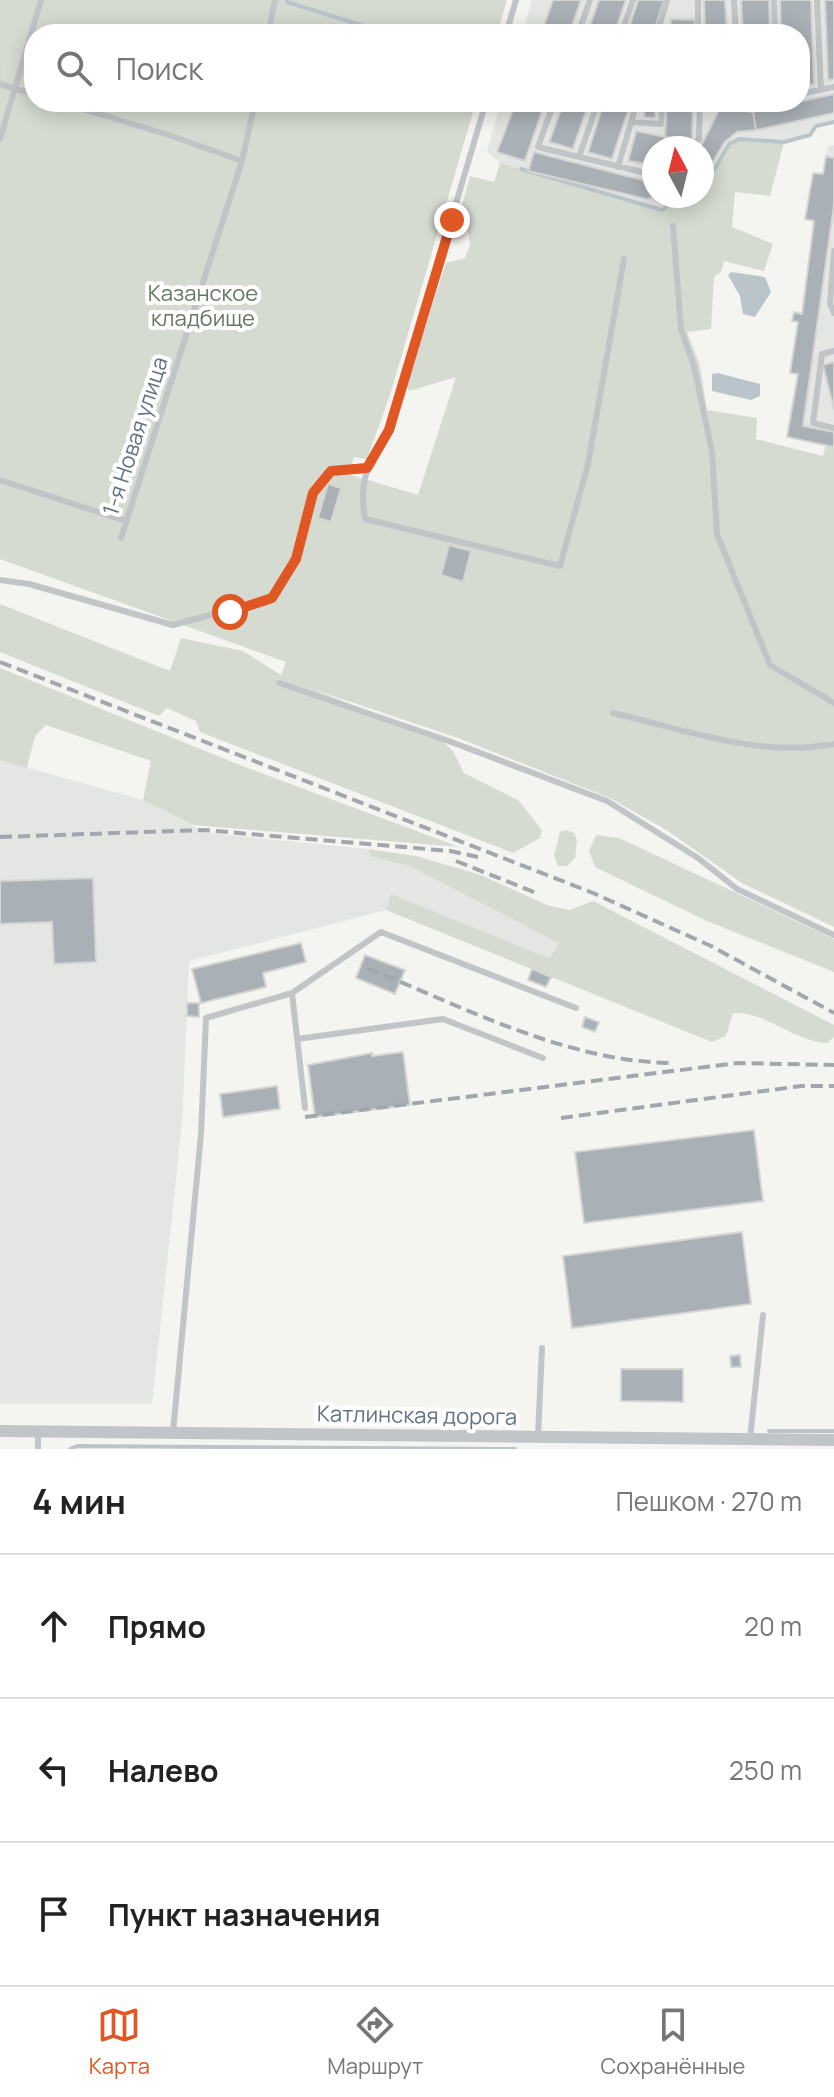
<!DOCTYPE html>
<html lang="ru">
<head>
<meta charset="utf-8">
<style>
	:root { --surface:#fff; --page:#f2f2f2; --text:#222; --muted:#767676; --line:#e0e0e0; --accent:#e05724 }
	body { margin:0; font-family:Manrope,sans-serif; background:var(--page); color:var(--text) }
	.compass { position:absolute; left:642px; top:136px; width:72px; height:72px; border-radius:50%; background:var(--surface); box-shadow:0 4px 20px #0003; rotate:353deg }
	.stop { position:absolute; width:24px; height:24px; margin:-18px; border:6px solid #e05724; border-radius:50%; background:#fff }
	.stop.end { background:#e05724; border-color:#fff; box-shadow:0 2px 8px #0008 }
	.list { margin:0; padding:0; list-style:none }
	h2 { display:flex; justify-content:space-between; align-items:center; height:104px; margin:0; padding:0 32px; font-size:34px }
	h2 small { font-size:26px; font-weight:400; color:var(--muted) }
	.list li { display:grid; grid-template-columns:52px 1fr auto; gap:24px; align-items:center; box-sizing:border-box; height:144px; padding:0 32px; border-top:2px solid var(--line) }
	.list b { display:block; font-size:30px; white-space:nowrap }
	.list em { font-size:26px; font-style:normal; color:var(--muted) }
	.icon { flex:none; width:44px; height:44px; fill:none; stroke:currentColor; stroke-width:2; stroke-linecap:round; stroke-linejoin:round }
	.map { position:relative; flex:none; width:834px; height:1449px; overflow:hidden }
	.search { position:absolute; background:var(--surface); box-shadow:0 4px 20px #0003; left:24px; right:24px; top:24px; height:88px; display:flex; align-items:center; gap:20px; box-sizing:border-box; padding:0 28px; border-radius:32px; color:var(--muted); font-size:30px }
	.sheet { height:536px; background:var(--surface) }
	nav { display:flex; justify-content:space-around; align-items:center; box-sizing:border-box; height:112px; border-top:2px solid var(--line); background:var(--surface); font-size:22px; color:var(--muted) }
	nav a { display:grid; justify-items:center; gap:4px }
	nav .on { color:var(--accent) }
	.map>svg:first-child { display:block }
	.built { fill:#e4e6e4 }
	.green { fill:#d5dbd1 }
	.water { fill:#bac5cb }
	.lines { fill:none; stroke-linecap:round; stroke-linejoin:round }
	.stream { stroke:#bac5cb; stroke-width:4 }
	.building { fill:#aab1b6; stroke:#d5d5d3; stroke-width:2 }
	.lane { stroke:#c1c5c8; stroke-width:6 }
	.street { stroke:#c1c5c8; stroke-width:12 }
	.rail { stroke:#a2a7ad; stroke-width:4; stroke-dasharray:12 6; stroke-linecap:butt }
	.route { stroke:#e05724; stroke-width:10 }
	.labels { text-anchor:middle; stroke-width:8; stroke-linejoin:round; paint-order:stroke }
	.park-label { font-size:22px; fill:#667862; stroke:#fff }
	.street-label { font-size:22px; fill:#637381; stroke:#fff }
</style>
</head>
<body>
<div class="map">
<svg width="834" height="1449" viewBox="0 0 834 1449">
	<rect width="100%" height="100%" fill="#f4f4f0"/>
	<path class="built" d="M532 0H834V122L816 126 810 135 784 142 739 139 729 144 714 170 702 179V148H654V196H680L662 210 500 163 487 151 501 102H800V34H522Z
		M834 145V446L787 437 797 374 790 373 798 322 792 321 794 312 803 313 814 221 805 219 813 173 823 174 828 146Z
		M0 760 143 800 207 833 368 849 370 856 410 865 559 942 549 958 391 894 386 910 189 961 182 1123 152 1404H0Z"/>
	<path class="green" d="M0 0H507L497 34H34V102H476L390 395 367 459 354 457 348 474 418 495 456 377 409 391 407 385 446 263 465 258 470 245 468 230 458 220 470 176 494 182 500 163 662 210 680 196H702V179C715 170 718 161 726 148 737 132 767 141 784 142L770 196 735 192 732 227 773 244 764 271 724 261 721 272 714 277 711 329 687 332 700 366 707 410 757 418 756 439 823 456 826 444 834 446V927L742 883 668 831 610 798 458 738 309 688 440 738 453 751 464 773 518 800 542 830 540 838 513 853 200 732 196 721 167 708 159 716 0 652V604L170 671 181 638 243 651 281 675 286 662 0 559Z
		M0 668 245 767 459 847 193 825 143 800 151 761 46 725 35 736 27 768 0 760Z
		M566 830 574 833 577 840 575 858 567 866H558L554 856 560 832Z
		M596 835 619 838 834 939V972L707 921 595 867 589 851Z
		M368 849 416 856 481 875 547 905 569 910 593 901 834 1025V1037L827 1043C793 1041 766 1011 733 1013L726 1036 712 1042 386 910 391 894 549 958 559 943 410 866 370 856Z"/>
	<path class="water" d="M731 272 765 277 771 292 755 317 743 314 740 296 728 275Z
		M718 373 760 384V396L751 400 712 391V374Z"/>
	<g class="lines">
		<path class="stream" d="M287 2 390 34
			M521 169 662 210 680 196
			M702 179 714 170 729 144 739 139 784 142 810 135 816 126 834 122
			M769 1431H834
			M70 1449 77 1446 515 1449"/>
	</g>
	<path class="building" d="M553 0H581L569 34H541Z
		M599 0H626L614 34H587Z
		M638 0H664L653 34H627Z
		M704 0H725L727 34H705Z
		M741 0H769L770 34H743Z
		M780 0H811L814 84 800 85V34H781Z
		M825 0H834V79L828 80Z
		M671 19 695 20 694 34H670Z
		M834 94V113L756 130 753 112Z
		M516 102H545L525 161 497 152Z
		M564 102H589L573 149 549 142Z
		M604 102H631L612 159 588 152Z
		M645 102H656L655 118 644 117Z
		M667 102H693L692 139 665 137Z
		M723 102H739L735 110 753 112 756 130 737 132 725 142 712 163 702 170 700 148Z
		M636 131 665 137 663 148H654V165L628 161Z
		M534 152 654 183V196H662L646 199 528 171Z
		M826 156 834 158V205L803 426 834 432V447L787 437 798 374 790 373 798 322 792 321 794 312 802 314 814 221 805 219 813 173 823 174Z
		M834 362V410L823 365Z
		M328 484 341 488 331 522 318 518Z
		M449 545 471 551 463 582 441 575Z
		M93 878 96 962 54 964 52 922 0 924V881Z
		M301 943 306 962 263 973 266 987 201 1003 192 969Z
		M365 955 405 970 395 994 356 978Z
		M532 969 551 977 546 987 528 980Z
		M187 1003H199V1017L187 1016Z
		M585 1017 599 1022 595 1032 582 1027Z
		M403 1052 410 1105 315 1117 308 1065 372 1053V1056Z
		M277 1086 280 1109 223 1117 220 1094Z
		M754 1130 763 1201 584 1223 575 1152Z
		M742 1232 751 1304 572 1328 563 1256Z
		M740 1355 741 1367H731L730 1356Z
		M621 1369H683V1402L621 1401Z"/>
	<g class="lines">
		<path class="lane" d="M698 0V34
			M734 0 736 34
			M774 0 775 34
			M817 0 821 90
			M268 34 275 0
			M506 34 516 0
			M578 34 590 0
			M621 34 633 0
			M657 34 667 0
			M0 84 34 94
			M800 94 834 87
			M59 102 169 135 242 161
			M486 102 389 430C369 463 358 479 365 519L560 566 588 464 624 259
			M554 102 538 147 654 175
			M746 106 764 102
			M631 122 661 124 662 102
			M0 139 41 0
			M688 148 699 139 700 102
			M579 157 598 102
			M618 167 637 102
			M673 226 681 329 694 366 712 452 717 534 770 665 834 703
			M834 251 830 304 834 313
			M834 351 822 354 813 423 834 428
			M0 480 126 521
			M121 538 242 161 255 102
			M0 580 29 584 173 625 272 598 296 559 313 493 331 471 367 468
			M279 683 446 740 607 801 698 858 737 889 834 935
			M613 713C686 730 759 758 834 744
			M292 993 305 1108
			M297 1039 443 1019 543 1058
			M38 1431V1449
			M173 1432 201 1134 206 1018 292 993 381 932 576 1008
			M538 1436 542 1348
			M750 1439 763 1315"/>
		<path class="street" d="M0 1431 834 1440"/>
		<path class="rail" d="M0 662 593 893 711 946 834 1013
			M0 837 203 830 450 851 478 857
			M456 861 539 894
			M367 968C464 1007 566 1062 673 1063
			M305 1117 737 1063 834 1065
			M561 1118 801 1086H834"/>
	</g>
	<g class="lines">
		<path class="route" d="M230 612 272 598 296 559 313 493 331 471 367 468 389 430 452 220"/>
	</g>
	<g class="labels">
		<g class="park-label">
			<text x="203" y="301">Казанское<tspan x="203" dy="25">кладбище</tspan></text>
		</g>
		<g class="street-label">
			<text transform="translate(135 436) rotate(-72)" y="8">1-я Новая улица</text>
			<text transform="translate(417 1415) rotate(1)" y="8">Катлинская дорога</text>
		</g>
	</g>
</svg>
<svg class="compass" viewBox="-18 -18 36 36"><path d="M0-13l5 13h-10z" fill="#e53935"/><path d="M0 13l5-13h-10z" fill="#767676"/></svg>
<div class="stop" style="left:230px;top:612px"></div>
<div class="stop end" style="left:452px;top:220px"></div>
<div class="search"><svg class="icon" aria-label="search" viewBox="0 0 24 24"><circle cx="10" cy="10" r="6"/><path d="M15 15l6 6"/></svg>Поиск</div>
</div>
<section class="sheet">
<h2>4 мин<small>Пешком · 270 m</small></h2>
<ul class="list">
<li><svg class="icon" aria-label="ahead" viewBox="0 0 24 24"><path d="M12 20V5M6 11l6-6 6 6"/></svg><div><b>Прямо</b></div><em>20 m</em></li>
<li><svg class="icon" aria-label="left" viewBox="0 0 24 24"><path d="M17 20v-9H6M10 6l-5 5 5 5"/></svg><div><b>Налево</b></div><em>250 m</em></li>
<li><svg class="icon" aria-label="arrive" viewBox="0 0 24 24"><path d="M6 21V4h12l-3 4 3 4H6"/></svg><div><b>Пункт назначения</b></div></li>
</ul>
</section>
<nav>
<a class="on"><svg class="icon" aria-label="map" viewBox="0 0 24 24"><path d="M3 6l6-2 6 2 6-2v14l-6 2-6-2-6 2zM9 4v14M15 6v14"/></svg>Карта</a>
<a><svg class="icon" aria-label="directions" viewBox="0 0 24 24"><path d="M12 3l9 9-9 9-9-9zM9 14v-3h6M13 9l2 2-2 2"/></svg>Маршрут</a>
<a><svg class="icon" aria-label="saved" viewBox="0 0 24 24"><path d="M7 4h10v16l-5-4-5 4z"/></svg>Сохранённые</a>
</nav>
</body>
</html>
